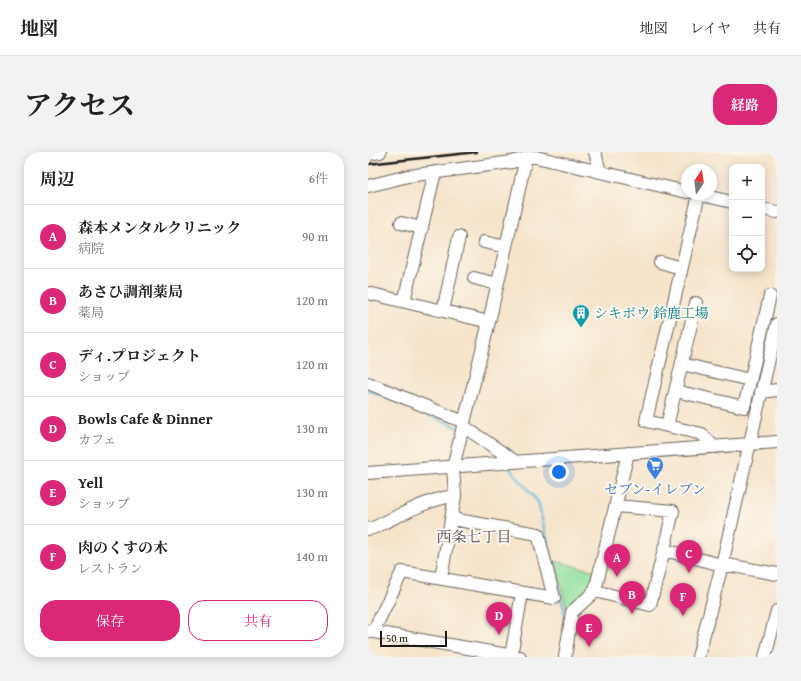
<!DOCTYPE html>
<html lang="ja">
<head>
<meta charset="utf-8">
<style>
	:root { --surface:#fff; --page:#f2f2f2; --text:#202124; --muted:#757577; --line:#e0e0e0; --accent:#db2777 }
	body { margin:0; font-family:"Gentium Book Plus","Noto Serif JP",serif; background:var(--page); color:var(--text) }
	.controls { position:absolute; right:12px; top:12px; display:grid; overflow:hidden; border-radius:8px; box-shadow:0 2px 10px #0003 }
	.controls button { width:36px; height:36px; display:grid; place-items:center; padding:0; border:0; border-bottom:1px solid var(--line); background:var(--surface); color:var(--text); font:20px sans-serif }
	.compass { position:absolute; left:313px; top:12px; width:36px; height:36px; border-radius:50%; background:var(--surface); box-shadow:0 2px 10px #0003; rotate:13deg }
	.scale { position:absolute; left:12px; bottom:10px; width:67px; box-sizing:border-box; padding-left:4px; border:2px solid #1c1c1c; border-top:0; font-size:11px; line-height:14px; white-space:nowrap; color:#1c1c1c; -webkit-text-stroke:3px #fbf7ec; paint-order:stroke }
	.you { position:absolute; left:191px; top:320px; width:14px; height:14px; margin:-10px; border:3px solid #fff; border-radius:50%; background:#1a73e8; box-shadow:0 0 0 6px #1a73e833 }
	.badge { display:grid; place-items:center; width:26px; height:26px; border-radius:50%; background:var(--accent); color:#fff; font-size:13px; font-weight:700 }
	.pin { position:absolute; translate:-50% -33px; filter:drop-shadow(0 1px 2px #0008) }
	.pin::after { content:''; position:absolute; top:21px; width:14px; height:12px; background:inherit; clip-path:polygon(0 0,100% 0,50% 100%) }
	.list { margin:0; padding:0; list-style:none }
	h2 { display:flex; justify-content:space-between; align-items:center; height:52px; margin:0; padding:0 16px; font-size:17px }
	h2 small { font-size:13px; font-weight:400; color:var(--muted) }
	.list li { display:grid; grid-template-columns:26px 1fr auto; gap:12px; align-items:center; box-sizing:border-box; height:64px; padding:0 16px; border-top:1px solid var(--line) }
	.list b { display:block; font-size:15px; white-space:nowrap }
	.list p { margin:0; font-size:13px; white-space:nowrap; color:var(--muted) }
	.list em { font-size:13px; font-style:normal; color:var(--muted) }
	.actions { display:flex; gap:8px; padding:12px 16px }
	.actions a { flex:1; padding:9px 0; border:1px solid var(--accent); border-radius:16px; text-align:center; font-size:14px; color:var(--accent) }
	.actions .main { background:var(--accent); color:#fff }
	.icon { flex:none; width:22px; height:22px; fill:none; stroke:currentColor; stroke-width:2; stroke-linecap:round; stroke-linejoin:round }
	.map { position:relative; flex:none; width:409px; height:505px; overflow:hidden; border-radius:16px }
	header { display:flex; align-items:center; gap:24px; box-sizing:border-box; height:56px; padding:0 20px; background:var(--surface); border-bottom:1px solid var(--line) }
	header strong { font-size:19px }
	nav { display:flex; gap:22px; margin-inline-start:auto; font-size:14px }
	.intro { display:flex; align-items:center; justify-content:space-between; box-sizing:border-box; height:96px; padding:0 24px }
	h1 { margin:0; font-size:28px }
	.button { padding:10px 18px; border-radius:16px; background:var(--accent); color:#fff; font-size:14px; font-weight:700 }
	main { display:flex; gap:24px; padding:0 24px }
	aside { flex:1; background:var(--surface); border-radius:16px; box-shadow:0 2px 10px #0003 }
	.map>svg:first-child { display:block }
	.green { fill:#91e09f; stroke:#567e5e }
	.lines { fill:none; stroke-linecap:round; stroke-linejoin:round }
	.stream { stroke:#5eb8dc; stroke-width:2.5 }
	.minor-casing { stroke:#686259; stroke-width:14 }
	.minor { stroke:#fff; stroke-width:12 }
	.rail { stroke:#1c1c1c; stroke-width:2.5 }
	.labels { text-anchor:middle; stroke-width:4; stroke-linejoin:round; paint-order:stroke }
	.culture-label { font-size:14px; fill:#0d838f; stroke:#fbf7ec; text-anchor:start }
	.shop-label { font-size:14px; fill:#366cbe; stroke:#fbf7ec }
	.neighbourhood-label { font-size:15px; fill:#4d4a5f; stroke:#fbf7ec }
</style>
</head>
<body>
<header>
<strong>地図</strong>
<nav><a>地図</a><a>レイヤ</a><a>共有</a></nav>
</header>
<div class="intro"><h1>アクセス</h1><a class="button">経路</a></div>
<main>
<aside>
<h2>周辺<small>6件</small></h2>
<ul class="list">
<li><span class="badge">A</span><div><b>森本メンタルクリニック</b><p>病院</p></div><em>90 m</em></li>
<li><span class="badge">B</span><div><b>あさひ調剤薬局</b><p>薬局</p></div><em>120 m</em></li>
<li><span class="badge">C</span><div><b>ディ.プロジェクト</b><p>ショップ</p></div><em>120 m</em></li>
<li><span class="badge">D</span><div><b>Bowls Cafe &amp; Dinner</b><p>カフェ</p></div><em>130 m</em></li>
<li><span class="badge">E</span><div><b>Yell</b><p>ショップ</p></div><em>130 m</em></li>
<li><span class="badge">F</span><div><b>肉のくすの木</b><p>レストラン</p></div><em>140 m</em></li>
</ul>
<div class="actions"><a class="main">保存</a><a>共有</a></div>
</aside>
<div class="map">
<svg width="409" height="505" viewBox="0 0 409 505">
	<rect width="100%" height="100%" fill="#fbf7ec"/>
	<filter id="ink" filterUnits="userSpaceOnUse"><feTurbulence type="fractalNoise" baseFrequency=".025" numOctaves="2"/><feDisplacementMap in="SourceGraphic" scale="8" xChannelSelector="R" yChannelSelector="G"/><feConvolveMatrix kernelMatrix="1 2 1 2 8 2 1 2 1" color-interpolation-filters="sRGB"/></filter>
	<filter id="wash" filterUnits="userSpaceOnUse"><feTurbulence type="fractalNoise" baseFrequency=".012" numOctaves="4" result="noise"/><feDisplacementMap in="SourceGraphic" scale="16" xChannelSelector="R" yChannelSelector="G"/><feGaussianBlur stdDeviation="0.9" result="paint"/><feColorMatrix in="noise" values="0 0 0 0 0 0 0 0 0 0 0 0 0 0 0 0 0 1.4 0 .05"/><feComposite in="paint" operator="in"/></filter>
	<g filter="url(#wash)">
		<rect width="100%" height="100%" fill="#f6e4cb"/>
		<path class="green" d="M187 409 227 419 221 440 202 459 199 458Z"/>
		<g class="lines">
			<path class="stream" d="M0 238 85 273 91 277
				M140 314 170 350 198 467"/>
		</g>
	</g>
	<g filter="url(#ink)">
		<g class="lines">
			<g class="minor-casing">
				<path id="minor" d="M227 0 232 20
					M0 2 12 0
					M0 34 40 24 144 10 162 5H168L319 40
					M329 42 364 50
					M331 42 278 269 334 282 346 295
					M394 57 409 60
					M33 71 54 76
					M116 90 138 95
					M292 110 313 116
					M106 126 129 132
					M0 141 121 170
					M36 149 67 20
					M75 159 91 85
					M314 212 382 228
					M0 231 96 270
					M308 239 376 255 402 144
					M393 240 409 238
					M95 274 148 310
					M299 274 328 151
					M260 301 227 439 282 453 296 398 354 413
					M0 321 409 290
					M248 354 305 359 296 398
					M0 377 5 376C29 365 61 346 87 344
					M354 412 409 422
					M73 426 87 344 85 315 121 170 158 6
					M0 479 152 505
					M5 480 34 420 186 446 170 382 84 367
					M143 504 154 441
					M197 505 204 460 227 439
					M330 505 354 413 409 172
					M397 505 409 459"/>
			</g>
			<use href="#minor" class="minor"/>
			<path class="rail" d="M0 12 109 0"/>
		</g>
	</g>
	<defs>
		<g id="building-pin" transform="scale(0.9)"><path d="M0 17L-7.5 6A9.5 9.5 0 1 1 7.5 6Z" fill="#0f9aa8" stroke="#fbf7ec"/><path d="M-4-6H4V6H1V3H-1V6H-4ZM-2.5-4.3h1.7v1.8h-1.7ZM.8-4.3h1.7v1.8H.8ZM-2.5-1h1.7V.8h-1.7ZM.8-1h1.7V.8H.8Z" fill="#fff"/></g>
		<g id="supermarket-pin" transform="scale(0.9)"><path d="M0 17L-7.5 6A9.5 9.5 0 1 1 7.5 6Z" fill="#3f7fe0" stroke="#fbf7ec"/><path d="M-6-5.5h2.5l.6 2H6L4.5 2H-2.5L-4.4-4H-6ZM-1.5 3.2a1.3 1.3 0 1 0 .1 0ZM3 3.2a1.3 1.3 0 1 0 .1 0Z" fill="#fff"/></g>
	</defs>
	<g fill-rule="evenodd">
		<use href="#building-pin" x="213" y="161"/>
		<use href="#supermarket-pin" x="287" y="313"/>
	</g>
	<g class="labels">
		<g class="culture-label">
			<text x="226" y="166">シキボウ 鈴鹿工場</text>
		</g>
		<g class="shop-label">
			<text x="287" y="342">セブン-イレブン</text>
		</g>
		<g class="neighbourhood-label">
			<text x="106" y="390">西条七丁目</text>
		</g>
	</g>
</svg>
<div class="controls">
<button>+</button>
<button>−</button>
<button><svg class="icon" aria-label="locate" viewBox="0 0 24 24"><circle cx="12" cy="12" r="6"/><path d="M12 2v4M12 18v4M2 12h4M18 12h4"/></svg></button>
</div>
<svg class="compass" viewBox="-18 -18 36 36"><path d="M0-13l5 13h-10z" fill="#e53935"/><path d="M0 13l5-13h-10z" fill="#757577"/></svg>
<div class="scale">50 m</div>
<div class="you"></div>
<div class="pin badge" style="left:249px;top:425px">A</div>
<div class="pin badge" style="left:264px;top:462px">B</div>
<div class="pin badge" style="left:321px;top:421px">C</div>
<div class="pin badge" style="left:131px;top:483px">D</div>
<div class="pin badge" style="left:221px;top:495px">E</div>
<div class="pin badge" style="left:315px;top:464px">F</div>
</div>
</main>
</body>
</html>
